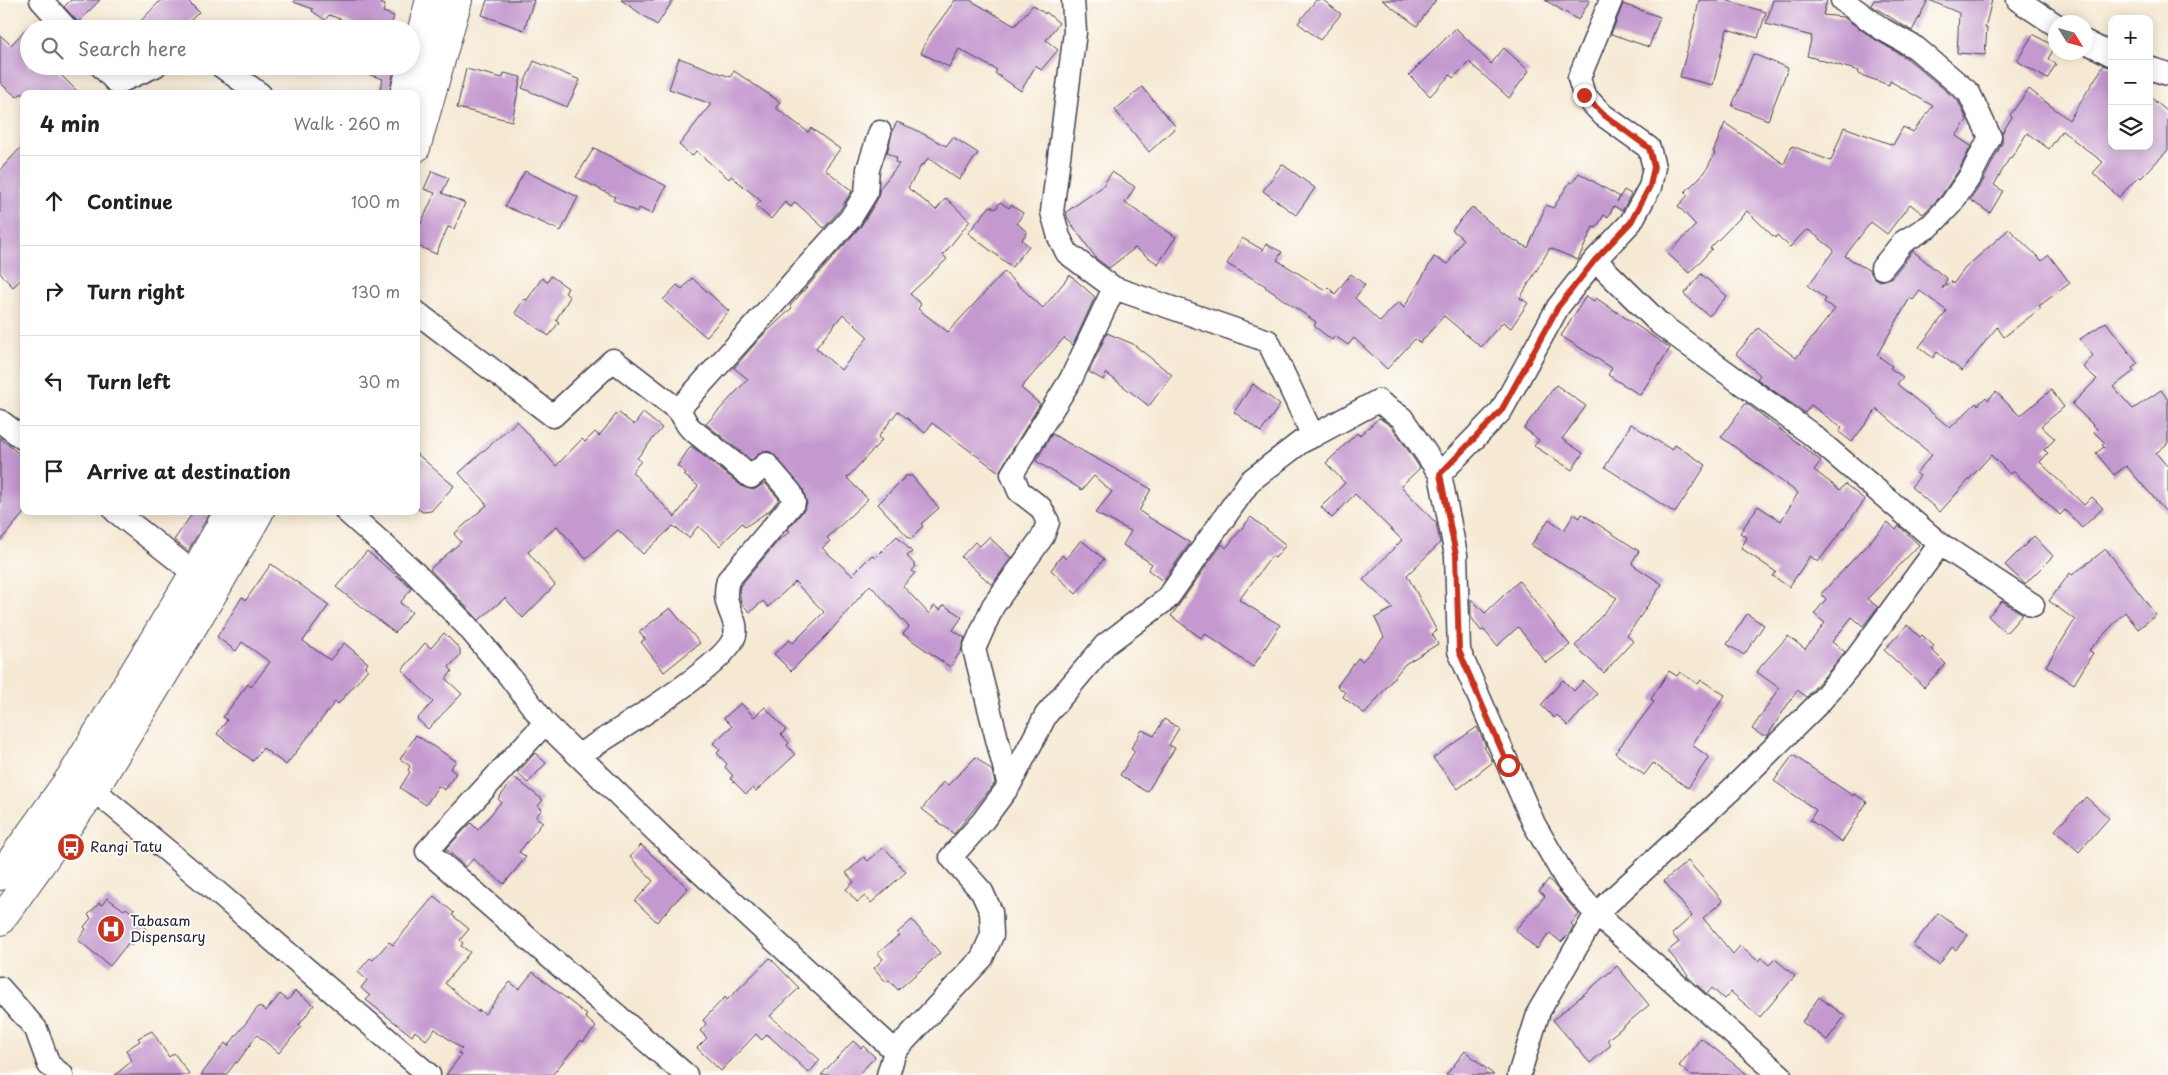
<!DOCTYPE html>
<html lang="en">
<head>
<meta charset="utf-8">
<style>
	:root { --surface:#fff; --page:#f2f2f2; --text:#222; --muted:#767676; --line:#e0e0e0 }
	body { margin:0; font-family:"Playpen Sans",sans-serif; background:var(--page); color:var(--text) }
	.controls { position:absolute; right:15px; top:15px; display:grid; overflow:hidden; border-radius:10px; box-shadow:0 2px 12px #0003 }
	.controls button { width:45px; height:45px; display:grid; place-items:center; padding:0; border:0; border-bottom:1px solid var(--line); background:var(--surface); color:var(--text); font:25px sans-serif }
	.compass { position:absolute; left:2048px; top:15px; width:45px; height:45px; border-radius:50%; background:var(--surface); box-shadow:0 2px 12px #0003; rotate:127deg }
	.stop { position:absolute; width:15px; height:15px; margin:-11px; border:4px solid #c8321e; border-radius:50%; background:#fff }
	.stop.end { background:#c8321e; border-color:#fff; box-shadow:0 1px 5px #0008 }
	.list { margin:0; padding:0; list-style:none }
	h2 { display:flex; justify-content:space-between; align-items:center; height:65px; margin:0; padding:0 20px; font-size:21px }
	h2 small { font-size:16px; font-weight:400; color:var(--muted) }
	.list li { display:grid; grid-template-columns:32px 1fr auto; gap:15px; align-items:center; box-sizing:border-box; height:90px; padding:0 20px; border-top:1px solid var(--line) }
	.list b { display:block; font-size:19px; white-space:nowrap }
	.list em { font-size:16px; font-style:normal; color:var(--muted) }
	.icon { flex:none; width:28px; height:28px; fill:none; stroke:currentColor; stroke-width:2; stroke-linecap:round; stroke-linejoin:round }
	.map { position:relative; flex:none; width:2168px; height:1075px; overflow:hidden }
	.search { position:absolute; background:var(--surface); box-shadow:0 2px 12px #0003; left:20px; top:20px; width:400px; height:55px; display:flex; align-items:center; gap:12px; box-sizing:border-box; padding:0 18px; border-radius:28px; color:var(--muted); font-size:19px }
	.panel { position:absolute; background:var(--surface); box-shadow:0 2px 12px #0003; left:20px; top:90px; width:400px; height:425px; border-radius:10px }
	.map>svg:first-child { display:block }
	.building { fill:#c499cf; fill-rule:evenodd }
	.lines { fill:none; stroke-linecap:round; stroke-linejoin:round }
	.minor-casing { stroke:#424052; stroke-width:25 }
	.major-casing { stroke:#424052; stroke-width:30 }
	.minor { stroke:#fff; stroke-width:22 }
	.major { stroke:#fff; stroke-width:28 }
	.route { stroke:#c8321e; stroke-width:6 }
	.labels { text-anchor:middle; stroke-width:4; stroke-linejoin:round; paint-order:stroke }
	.poi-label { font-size:14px; fill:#22223b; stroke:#fdfcf7; text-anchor:start }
</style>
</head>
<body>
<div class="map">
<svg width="2168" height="1075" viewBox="0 0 2168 1075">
	<rect width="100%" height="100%" fill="#fdfcf7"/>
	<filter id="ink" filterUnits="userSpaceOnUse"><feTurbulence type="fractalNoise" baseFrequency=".02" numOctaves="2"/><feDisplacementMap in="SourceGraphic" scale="10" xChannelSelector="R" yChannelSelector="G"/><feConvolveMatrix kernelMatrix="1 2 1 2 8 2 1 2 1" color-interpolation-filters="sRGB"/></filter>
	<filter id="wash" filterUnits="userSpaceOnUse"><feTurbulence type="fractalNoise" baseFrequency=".0096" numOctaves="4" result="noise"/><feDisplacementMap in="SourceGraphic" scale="20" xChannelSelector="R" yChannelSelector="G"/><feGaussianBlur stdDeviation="1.12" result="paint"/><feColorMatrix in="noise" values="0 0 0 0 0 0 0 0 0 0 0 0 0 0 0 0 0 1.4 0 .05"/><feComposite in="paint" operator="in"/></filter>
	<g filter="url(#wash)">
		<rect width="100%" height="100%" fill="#f6e9d4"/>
		<g id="blocks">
			<path class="building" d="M71 0H100L78 22 64 7Z
				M161 0H187L199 12 182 29H133Z
				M294 0H382L380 3 385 5 383 12 394 16 390 29H368L329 15 325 20 312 11 313 9 294 2Z
				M487 0H534L524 30 482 15Z
				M621 0H673L657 25Z
				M955 0H970L1015 26 1033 5 1045 14 1046 12 1059 23 1046 40 1058 50 1041 70 1036 65 1021 91 995 73 997 70 959 49 949 67 921 53 929 36Z
				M1316 0H1323L1341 14 1320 40 1298 23Z
				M1382 0H1436L1417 26Z
				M1545 0H1590L1578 20Z
				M1699 0H1725L1766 12 1758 38 1727 29 1713 85 1680 77 1695 21Z
				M1773 0H1827L1823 15 1843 17 1876 40 1908 59 1958 101 1967 120 1956 136 1971 146 1960 168 1941 196 1923 214 1910 204 1887 234 1871 222 1845 256 1870 271 1874 278 1880 281 1892 277 1913 251 1947 279 1942 289 1951 281 1953 284 1965 268 2009 229 2042 261 2049 255 2070 283 2039 306 2041 308 2004 337 1997 327 1962 371 1937 352 1933 358 1919 347 1947 311 1920 291 1913 300 1910 298 1877 355 1892 366 1890 368 1903 377 1897 384 1950 428 1976 403 1978 405 1986 397 1988 400 1996 392 2020 416 2051 390 2064 407 2041 426 2055 439 2044 450 2048 453 2040 462 2084 505 2092 497 2103 508 2082 528 2065 510 2060 515 2013 471 2010 474 1991 455 1940 512 1911 487 1920 476 1916 473 1932 455 1877 409 1852 442 1839 432 1842 428 1811 405 1805 413 1757 379 1760 375 1736 354 1758 328 1796 358 1835 309 1824 302 1826 299 1808 286 1834 250 1810 231 1806 230 1790 247 1777 235 1775 238 1747 211 1710 248 1712 249 1689 273 1668 254 1696 225 1678 206 1688 195 1685 192 1705 172 1715 153 1713 152 1725 123 1784 164 1792 146 1831 161 1844 127 1893 145 1903 127 1913 132 1933 106 1890 81 1889 85 1858 74 1859 71 1807 56 1812 36 1766 24Z
				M1874 0H1928L1912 31 1871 5Z
				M1929 0H1992L1985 28H1987L1985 55 1957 53 1959 13Z
				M1623 4 1660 17 1649 47 1611 34Z
				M29 26V66H52L80 94H20L17 97 0 83V35L11 45Z
				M1456 28 1491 64 1504 48 1529 71 1509 98 1469 62 1453 78 1450 75 1430 96 1409 75Z
				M2033 34 2055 47 2048 59 2056 64 2047 79 2017 61Z
				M1753 54 1788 68 1768 120 1732 106Z
				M679 58 730 77 734 71 780 102 776 108 808 132 811 128 840 149 825 169 852 191 839 211 824 228 795 202 791 207 785 202 771 219 756 206 761 201 731 176 729 179 696 151 692 156 679 145 711 104 669 89Z
				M534 61 580 80 567 107 522 88Z
				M2104 65 2112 68 2111 146H2149V96L2168 112V150L2141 178 2139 176 2119 197 2093 173 2103 162 2062 131 2049 149 2027 133 2011 158 2010 157 1994 185 2003 191 1990 213 1970 200 1983 181 2002 143V133L2012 117 2010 115 2029 89 2069 120Z
				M355 66H395L389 93 379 91 383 79 355 70Z
				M466 69 503 78 504 73 521 77 512 121 457 108Z
				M1142 87 1176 127 1149 152 1115 110Z
				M897 122 914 129 946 146 953 137 978 153 959 180 928 158 924 165 922 164 908 188 936 210 946 198 970 221 943 255 947 259 910 294 921 304 918 309 948 332 1004 272 1043 308 1070 275 1095 297 1073 345 1064 338 1021 388 1040 404 999 472 932 423 925 433 898 411 878 437 882 440 847 478 868 499 827 538 830 541 822 548 852 575 872 555 875 558 897 536 912 552 907 556 916 566 912 571 915 573 903 586 929 614 934 606 940 610 944 605 962 617 953 630 965 638 961 651 950 667 903 634 909 627 870 585 828 634 791 671 774 654 789 640 793 643 824 612 795 582 768 607 763 601 750 612 741 603 739 591 740 586 779 540 790 531 788 529 804 510 807 504 803 489 771 452 763 451 751 460 706 424 748 379 734 368 759 339 792 308 790 306 861 226 877 200 880 188 899 164 895 162 897 158 887 153 893 129ZM843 314 868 337 841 370 816 348Z
				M24 144V277L13 287 0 273V170Z
				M594 148 666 186 652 214 639 208 637 212 613 200 615 197 576 177Z
				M1282 164 1315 188 1296 215 1263 191Z
				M432 171 449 178 442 193 465 203 454 229 448 227 436 254 416 245V234L435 193 424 189Z
				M525 171 578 197 561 231 505 206Z
				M1112 172 1135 187 1125 203 1176 237 1158 264 1135 248 1109 268 1096 258 1068 219 1066 212 1102 187Z
				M1579 173 1620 197 1617 202 1624 190 1631 194 1622 211 1614 206 1608 217 1604 215 1596 228 1593 227 1578 260 1550 248 1520 298 1528 303 1511 328 1503 322 1481 347 1444 316 1420 343 1415 339 1387 369 1354 338 1348 345 1335 336 1332 340 1314 326 1316 322 1265 287 1266 286 1227 264 1242 238 1263 250 1266 244 1282 252 1277 260 1325 290 1328 287 1335 294 1351 274 1365 285 1355 298 1380 322 1398 302 1404 308 1434 257 1448 264 1463 239 1452 230 1472 207 1503 234 1528 248 1546 205 1553 208 1570 182 1572 183Z
				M1000 202 1009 208 1011 205 1023 213 1017 223 1027 232 1022 240 1029 246 1012 267 968 233 990 206 996 209Z
				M1701 274 1727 296 1709 316 1684 294Z
				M551 276 568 288 565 293 570 297 556 320 559 322 549 336 515 313 524 299 527 300 542 278 547 282Z
				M692 278 729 311 706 337 663 300 677 285 682 289Z
				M1586 296 1594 301 1596 298 1670 348 1640 395 1608 375 1612 368 1561 336Z
				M2106 322 2138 364 2132 368 2134 371 2113 387 2133 409 2161 390 2168 400V443L2156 453 2168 467V514L2126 466 2114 475 2096 453 2104 447 2102 445 2105 443 2094 432 2097 429 2072 404 2097 379 2083 367 2093 356 2080 339Z
				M1107 333 1133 344 1172 375 1149 406 1106 373 1103 380 1089 372Z
				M1253 384 1280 405 1261 432 1234 412Z
				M1556 385 1586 406 1562 439 1583 453 1572 470 1534 446 1539 440 1524 428Z
				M1746 403 1821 461 1814 470 1840 490 1845 484 1865 500 1818 562 1810 556 1789 587 1773 576 1776 572 1741 548 1747 538 1740 533 1758 506 1781 521 1798 493 1721 437Z
				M618 412 634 425 643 413 662 428 637 458 641 461 632 472 675 517 698 486 684 475 686 473 677 466 691 446 743 487 754 490 765 483 779 499 770 510 745 527 742 523 720 546 698 526 689 538 673 526 643 554 618 530 586 559 557 526 528 552 555 585 523 618 505 598 479 620 430 569 461 542 454 534 487 505 459 473 517 421 556 466 582 439 585 442 595 432 599 436Z
				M1379 418 1392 427 1420 468 1401 486 1436 523 1440 543 1407 575 1437 631 1432 634 1438 644 1405 664 1365 714 1343 697 1345 692 1337 686 1358 658 1362 661 1384 637 1375 618 1393 608 1363 580 1402 540 1355 494 1332 518 1321 507 1345 483 1326 463 1357 433 1359 436Z
				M1631 424 1672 450 1675 445 1706 465 1675 513 1605 467Z
				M1052 434 1151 489 1139 511 1190 543 1163 581 1148 570 1152 564 1123 545 1131 531 1095 513 1112 492 1094 476 1082 490 1036 461Z
				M0 438 24 458V513L0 541Z
				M416 453 454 486 431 511 423 512 416 508Z
				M906 476H912L939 508 921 524 923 526 910 539 878 504Z
				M194 511H211L188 551 174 540Z
				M1574 514 1580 518 1582 514 1639 551 1632 562 1633 565 1662 584 1627 636 1633 641 1604 673 1575 646 1617 598 1531 545 1549 519 1564 530Z
				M1251 517 1286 545 1275 558 1272 556 1239 600 1280 625 1253 667 1204 633 1201 638 1171 616 1222 544 1226 548Z
				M1888 522 1896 530 1899 526 1919 545 1867 599 1878 607 1863 626 1852 617 1832 642 1845 652 1810 693 1807 697 1797 690 1768 735H1761L1752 729 1779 688 1757 672 1761 666 1788 636 1805 649 1825 623 1814 614 1826 599 1821 594Z
				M2034 536 2053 556 2025 584 2005 565Z
				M989 537 1011 558 992 585 961 557 975 542 980 546Z
				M1081 540 1104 559 1076 594 1051 570 1062 555 1066 559Z
				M2106 549 2156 615 2138 629 2125 612 2089 650 2093 653 2074 684 2046 666 2075 620 2049 601 2070 573 2072 575Z
				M367 551 412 588 400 603 412 612 395 633 336 587Z
				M271 564 329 605 303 641 330 660 344 643 368 663 365 667 368 669 355 685 338 704 335 702 286 765 263 748 253 761 217 734 227 720 223 717 248 684 251 687 270 662 242 642 236 651 217 637 242 597 246 600Z
				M1519 581 1570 645 1546 663 1518 627 1497 646 1484 630 1481 631 1471 617V599L1485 613Z
				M2002 601 2023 614 2006 633 1988 616Z
				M670 608 700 643 664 672 641 642 645 639 639 632Z
				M1747 614 1764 625 1744 655 1727 644Z
				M1907 625 1920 637 1922 635 1934 646 1931 649 1946 664 1924 687 1884 650Z
				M444 633 460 649V655L449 667 452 671 446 679 462 694 428 729 417 719 433 702 402 670 425 643 431 648Z
				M1669 671 1677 676 1680 672 1698 684 1701 680 1725 695 1692 745 1709 757 1688 788 1653 763 1644 775 1615 753 1654 702 1651 699Z
				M1563 680 1574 691 1583 681 1597 694 1568 726 1557 715 1554 718 1541 705Z
				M741 703 754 717 765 707 786 730 781 734 789 743 787 745 795 755 756 791 753 788 746 794 730 778 733 776 725 767 727 764 717 753 720 750 713 743 732 726 724 718Z
				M1164 719 1179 728 1169 745 1175 748 1147 792 1120 775 1135 751 1131 748 1142 730 1154 736Z
				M1477 727 1486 746 1484 747 1493 762 1458 789 1433 758Z
				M416 735 456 761 450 769 456 773 445 790 438 786 426 805 400 788 410 772 408 770 410 766 400 759Z
				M535 753 546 763 528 783 517 773Z
				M1793 755 1853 796 1854 794 1867 802 1842 842 1810 820 1816 810 1774 781Z
				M976 757 992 771 995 783 954 834 922 809 943 782 948 785Z
				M515 778 543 800 538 806 542 809 536 817 543 822 519 852 526 857 504 884 473 859 466 867 446 849 471 823 478 830 501 802 498 799Z
				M2086 797 2109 818 2079 852 2055 830Z
				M641 845 688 888 657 922 635 901 653 881 630 857Z
				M884 847 906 872 871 903 865 896 857 902 846 889 854 882 846 873 864 857 868 861Z
				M1688 861 1723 901 1703 918 1733 954 1740 946 1758 961 1761 958 1769 965 1775 959 1795 976 1760 1017 1731 992 1724 999 1712 988 1707 994 1687 976 1688 975 1668 951 1679 942 1672 934 1692 916 1664 881Z
				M1549 879 1579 915 1571 924 1573 926 1570 933 1561 942 1550 933 1537 949 1515 930 1545 896 1539 891Z
				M434 896 454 913 452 915 469 929 460 940 463 943 461 946 470 952 445 983 478 1012 479 1010 485 1014 510 982 519 989 533 972 587 1015 585 1017 596 1027 583 1042 581 1040 552 1075H446L461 1055 458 1053 462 1049 435 1029 426 1040 415 1031 412 1036 366 1000 370 996 361 988 367 980 358 972 370 958 373 960 389 942 393 945Z
				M107 898 124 910 126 908 138 918 137 919 146 928 132 945 129 942 110 966 78 940 86 929 84 927 91 918 88 915 99 903 102 905Z
				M1938 913 1968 935 1956 950 1952 947 1939 965 1913 945Z
				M912 920 940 953 898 990 889 980 886 982 874 968 883 959 878 953 899 935 897 933Z
				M770 958 799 988 770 1016 820 1060 809 1073 767 1034 762 1040 756 1034 721 1071 697 1048 707 1038 700 1031 706 1024 703 1020 725 997 727 1000Z
				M1617 966 1649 1005 1607 1040 1611 1045 1590 1063 1553 1020Z
				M295 991 314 1005 299 1025 301 1027 279 1053 257 1035 237 1063 236 1062 226 1075H201L225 1043 228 1046 259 1006 266 1011 280 994 288 1000Z
				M1819 997 1845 1016 1827 1040 1802 1022Z
				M152 1031 169 1057 174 1053 190 1075H115L132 1061 126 1050 140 1041 138 1038Z
				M1701 1038 1748 1075H1691L1679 1066Z
				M853 1041 861 1048 863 1046 875 1057 858 1075H821Z
				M1465 1051 1494 1075H1446Z"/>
		</g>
	</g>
	<g filter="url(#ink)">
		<use href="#blocks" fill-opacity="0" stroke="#424052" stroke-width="1"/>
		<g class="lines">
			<g class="minor-casing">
				<path id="minor" d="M41 0 67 29
					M1073 0 1075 32 1052 212 1059 237 1067 253 1114 288 1268 341 1313 436 1378 401 1402 418 1440 474 1456 555 1459 651 1534 824 1567 881 1596 914 1780 1075
					M1842 0 1882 29 1916 48 1969 93 1990 137 1971 175 1951 204 1931 225 1903 242 1882 268
					M2018 0 2056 25
					M2086 42 2112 55
					M101 66 117 83 155 66
					M221 66 260 94
					M2149 68 2168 74
					M416 312 553 416 613 360 678 410
					M0 421 24 439
					M1440 474 1501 411 1558 307 1595 260 1631 222 1650 187 1654 167 1649 148 1603 115 1584 95 1579 78 1611 0
					M115 511 194 573
					M346 511 412 570 466 625 510 677 545 723 660 835 895 1051 888 1075
					M1940 544 2033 605
					M545 723 427 851 686 1075
					M579 755C609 736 728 665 735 635 739 617 720 607 728 580L794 502 791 493 766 464 751 477 690 428C684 422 685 417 678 410L850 219 866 193 868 169 880 132
					M1009 786 1046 715 1105 645 1167 599 1250 481 1301 442 1313 436
					M94 790 218 893 429 1075
					M0 988 36 1029 49 1065 62 1075
					M895 1051 982 958 992 935 991 912 982 892 951 857 982 822 1009 786 974 649 993 606 1043 536 1048 522 1041 508 1019 491 1012 474 1071 379 1114 288
					M1519 1075 1539 1011 1596 914 1732 789 1820 702 1858 656 1940 544 1811 434 1660 324 1595 260"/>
			</g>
			<g class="major-casing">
				<path id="major" d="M404 94 430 0
					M416 148 458 0
					M0 876 72 775 194 573 229 511
					M0 921 94 790 217 587 260 511"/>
			</g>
			<use href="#minor" class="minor"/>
			<use href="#major" class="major"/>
		</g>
	</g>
	<g class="lines" filter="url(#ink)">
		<path class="route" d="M1508 765 1459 651 1456 555 1440 474 1501 411 1558 307 1595 260 1631 222 1650 186 1654 167 1649 148 1604 115 1584 95"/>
	</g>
	<defs>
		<g id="bus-disc" transform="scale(1.4375)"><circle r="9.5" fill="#c8321e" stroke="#fdfcf7"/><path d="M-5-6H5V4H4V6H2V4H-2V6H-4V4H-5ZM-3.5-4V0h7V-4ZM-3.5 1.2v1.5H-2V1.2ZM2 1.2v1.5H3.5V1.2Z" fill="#fff"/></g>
		<g id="hospital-disc" transform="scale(1.4375)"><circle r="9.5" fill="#c8321e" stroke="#fdfcf7"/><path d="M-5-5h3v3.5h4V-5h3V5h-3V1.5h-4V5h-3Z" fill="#fff"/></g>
	</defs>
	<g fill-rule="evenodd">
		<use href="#bus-disc" x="71" y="847"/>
		<use href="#hospital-disc" x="111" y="929"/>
	</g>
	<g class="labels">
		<g class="poi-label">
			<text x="90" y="852">Rangi Tatu</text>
			<text x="130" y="926">Tabasam<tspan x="130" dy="16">Dispensary</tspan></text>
		</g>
	</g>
</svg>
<div class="controls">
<button>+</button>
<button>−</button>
<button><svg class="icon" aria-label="layers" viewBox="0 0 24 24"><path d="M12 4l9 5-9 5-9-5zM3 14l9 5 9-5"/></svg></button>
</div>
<svg class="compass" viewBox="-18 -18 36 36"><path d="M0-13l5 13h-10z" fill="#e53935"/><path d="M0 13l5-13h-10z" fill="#767676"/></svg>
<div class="stop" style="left:1508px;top:765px"></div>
<div class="stop end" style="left:1584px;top:95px"></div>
<div class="search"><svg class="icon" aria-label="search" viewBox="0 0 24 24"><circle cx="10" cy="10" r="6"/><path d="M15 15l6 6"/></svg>Search here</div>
<section class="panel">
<h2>4 min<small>Walk · 260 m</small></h2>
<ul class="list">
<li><svg class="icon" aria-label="ahead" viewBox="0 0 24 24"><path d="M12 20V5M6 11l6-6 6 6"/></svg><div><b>Continue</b></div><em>100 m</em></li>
<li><svg class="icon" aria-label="right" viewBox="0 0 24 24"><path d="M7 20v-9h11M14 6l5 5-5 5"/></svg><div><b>Turn right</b></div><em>130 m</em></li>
<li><svg class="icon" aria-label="left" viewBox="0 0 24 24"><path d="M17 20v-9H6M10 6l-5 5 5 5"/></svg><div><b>Turn left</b></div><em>30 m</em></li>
<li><svg class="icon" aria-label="arrive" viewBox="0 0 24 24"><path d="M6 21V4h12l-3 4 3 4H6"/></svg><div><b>Arrive at destination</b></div></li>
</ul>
</section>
</div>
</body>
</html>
